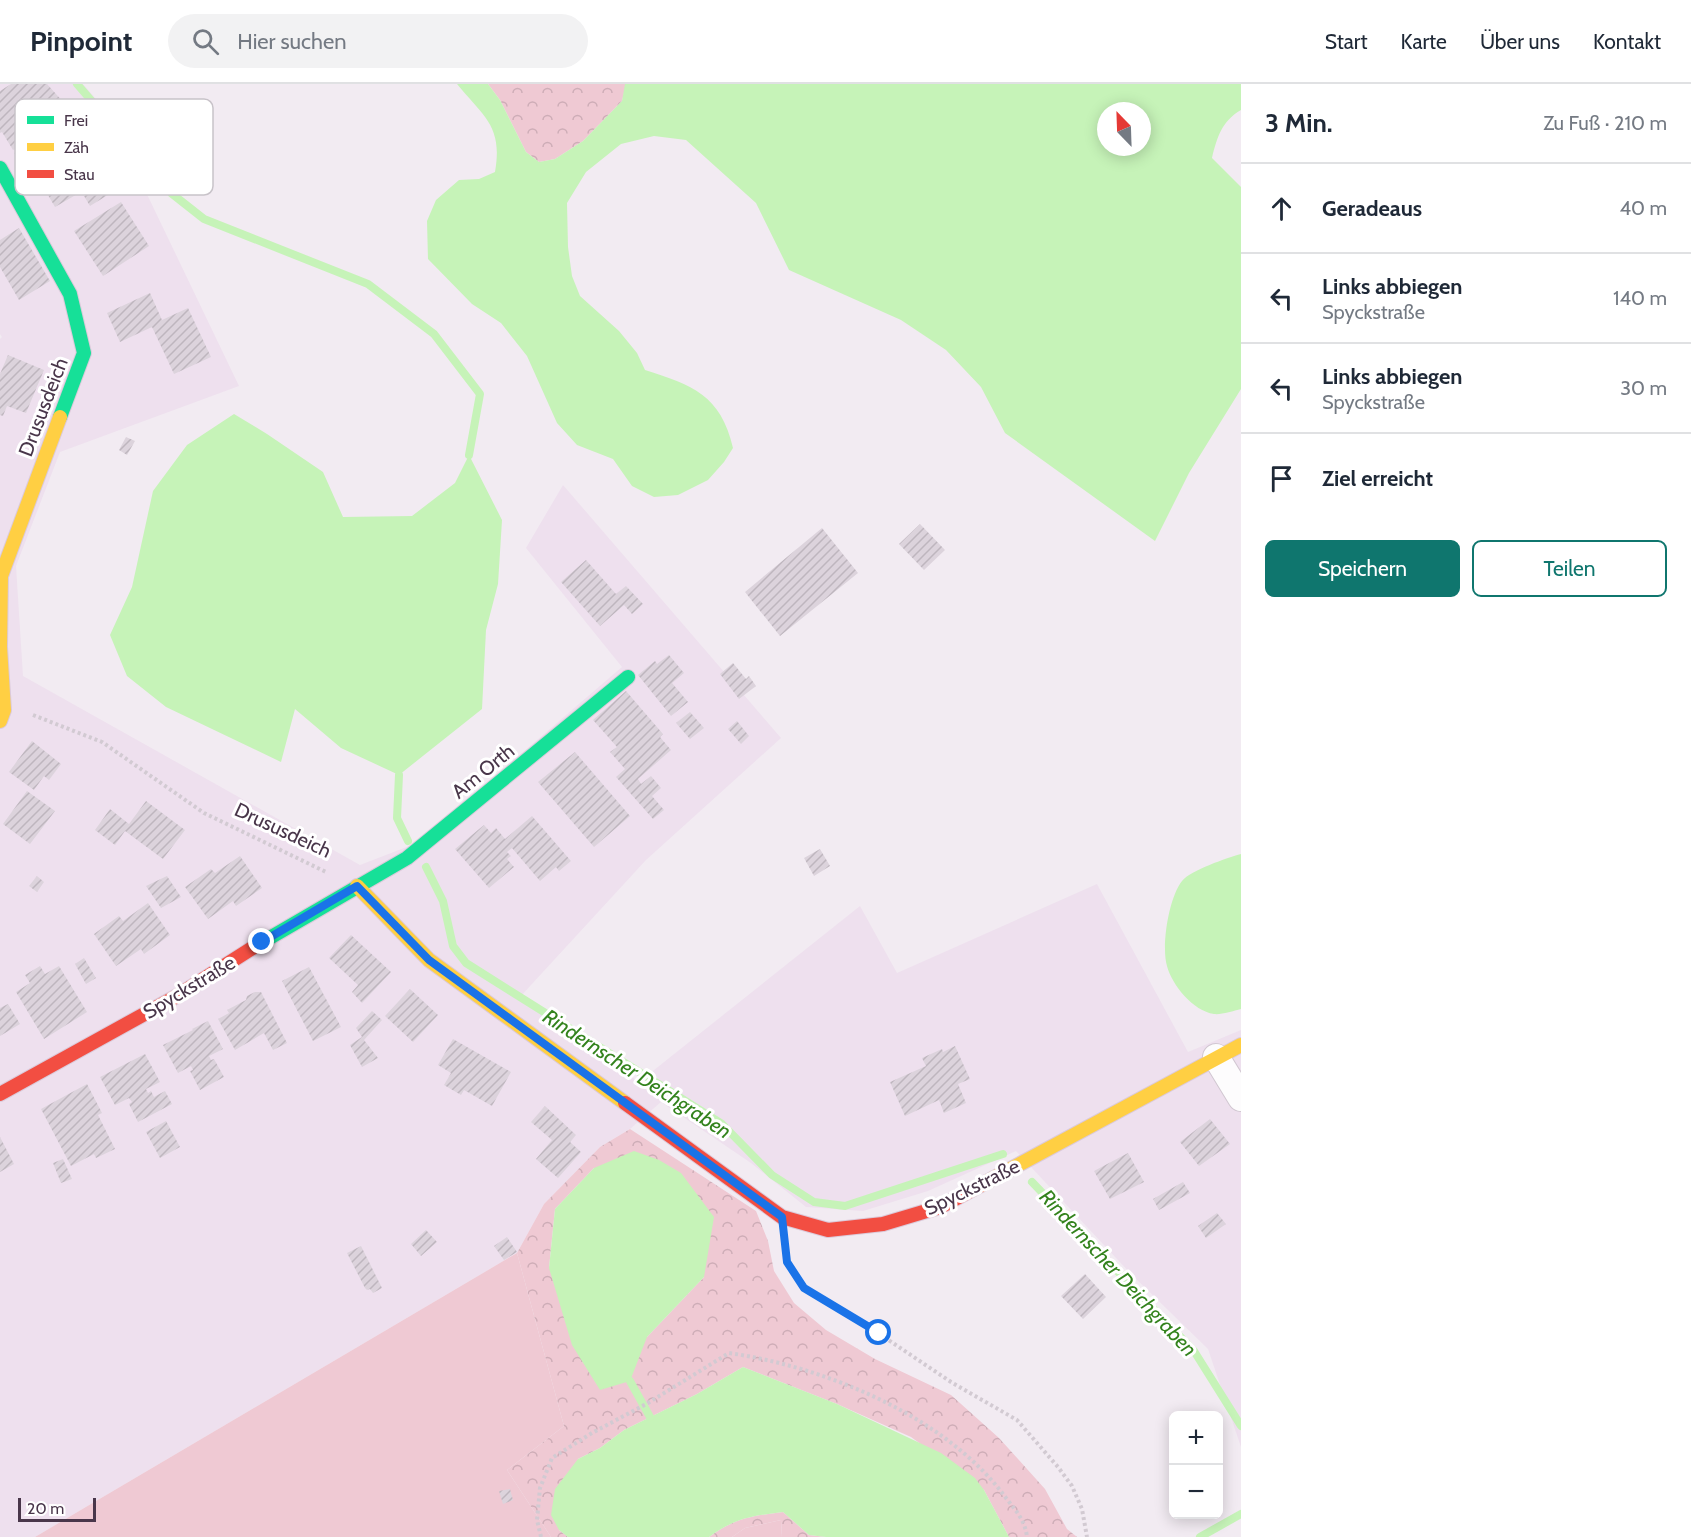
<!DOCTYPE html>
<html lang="de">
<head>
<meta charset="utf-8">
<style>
	:root { --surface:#fff; --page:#f2f2f3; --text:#1f2937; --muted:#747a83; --line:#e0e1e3; --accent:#0f766e }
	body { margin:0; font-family:Cabin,sans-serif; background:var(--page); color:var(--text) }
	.controls { position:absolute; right:18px; bottom:18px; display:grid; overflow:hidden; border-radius:9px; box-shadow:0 3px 15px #0003 }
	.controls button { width:54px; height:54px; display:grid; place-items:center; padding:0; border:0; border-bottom:2px solid var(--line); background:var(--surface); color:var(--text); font:30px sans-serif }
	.compass { position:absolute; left:1097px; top:18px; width:54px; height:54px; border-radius:50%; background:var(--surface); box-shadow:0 3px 15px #0003; rotate:337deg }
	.scale { position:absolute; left:18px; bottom:15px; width:78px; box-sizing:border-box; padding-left:6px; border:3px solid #49364a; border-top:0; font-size:16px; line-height:21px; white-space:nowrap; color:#49364a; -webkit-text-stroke:4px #fff; paint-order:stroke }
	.stop { position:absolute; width:18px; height:18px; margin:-14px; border:4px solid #1a73e8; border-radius:50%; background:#fff }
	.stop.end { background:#1a73e8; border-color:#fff; box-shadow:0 2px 6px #0008 }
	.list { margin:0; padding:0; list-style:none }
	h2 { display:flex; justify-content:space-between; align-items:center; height:78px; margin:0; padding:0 24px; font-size:26px }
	h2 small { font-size:20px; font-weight:400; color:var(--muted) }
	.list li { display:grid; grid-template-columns:39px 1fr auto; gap:18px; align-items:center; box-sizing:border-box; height:90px; padding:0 24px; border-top:2px solid var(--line) }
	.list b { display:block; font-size:22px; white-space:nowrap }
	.list p { margin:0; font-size:20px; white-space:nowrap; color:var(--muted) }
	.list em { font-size:20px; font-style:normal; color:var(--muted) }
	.actions { display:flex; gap:12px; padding:18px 24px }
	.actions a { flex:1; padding:14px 0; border:2px solid var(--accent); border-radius:9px; text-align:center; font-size:21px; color:var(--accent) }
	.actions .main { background:var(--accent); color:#fff }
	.icon { flex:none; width:33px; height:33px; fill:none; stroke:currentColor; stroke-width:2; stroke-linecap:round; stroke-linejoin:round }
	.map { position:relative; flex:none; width:1241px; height:1453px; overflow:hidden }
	header { display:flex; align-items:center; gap:36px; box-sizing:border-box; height:84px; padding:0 30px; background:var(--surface); border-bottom:2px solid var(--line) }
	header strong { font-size:28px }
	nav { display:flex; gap:33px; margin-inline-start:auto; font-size:21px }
	.search { width:420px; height:54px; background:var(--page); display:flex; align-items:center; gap:15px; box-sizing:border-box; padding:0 21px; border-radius:33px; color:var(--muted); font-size:22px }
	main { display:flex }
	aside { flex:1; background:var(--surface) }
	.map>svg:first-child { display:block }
	.residential { fill:#eee0ee }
	.grass { fill:#efc9d3 }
	.forest { fill:url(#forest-crowns); fill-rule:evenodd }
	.water { fill:#c6f3b8; fill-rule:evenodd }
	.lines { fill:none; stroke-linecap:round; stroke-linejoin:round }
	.stream { stroke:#c6f3b8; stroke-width:8 }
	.building { fill:url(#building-hatch) }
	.street-casing { stroke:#d1c7d1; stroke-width:28 }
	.fast-casing { stroke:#dbcada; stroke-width:16 }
	.slow-casing { stroke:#dbcada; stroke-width:16 }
	.jam-casing { stroke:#dbcada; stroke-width:16 }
	.path { stroke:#d2cad2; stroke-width:4; stroke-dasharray:3 3; stroke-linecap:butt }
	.street { stroke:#fdfcfd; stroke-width:26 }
	.fast { stroke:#16e098; stroke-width:14 }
	.slow { stroke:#ffcf43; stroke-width:14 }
	.jam { stroke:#f24e42; stroke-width:14 }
	.route { stroke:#1a73e8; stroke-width:8 }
	.labels { text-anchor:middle; stroke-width:6; stroke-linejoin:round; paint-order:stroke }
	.street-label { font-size:20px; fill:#49364a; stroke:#fff }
	.water-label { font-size:21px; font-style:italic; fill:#33831d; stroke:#fff }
	.key { fill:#fff; stroke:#c8c3c9; stroke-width:1.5 }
	.key-label { font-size:16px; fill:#49364a }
</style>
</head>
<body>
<header>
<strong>Pinpoint</strong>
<div class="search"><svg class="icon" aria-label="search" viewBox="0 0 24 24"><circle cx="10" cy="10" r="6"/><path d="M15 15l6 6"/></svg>Hier suchen</div>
<nav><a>Start</a><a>Karte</a><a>Über uns</a><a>Kontakt</a></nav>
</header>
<main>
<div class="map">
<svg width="1241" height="1453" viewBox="0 0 1241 1453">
	<defs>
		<pattern id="forest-crowns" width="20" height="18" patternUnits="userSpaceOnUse" patternTransform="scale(1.5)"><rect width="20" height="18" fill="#efc9d3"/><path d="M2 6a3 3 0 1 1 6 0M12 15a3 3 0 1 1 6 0" fill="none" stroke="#ceadb7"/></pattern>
		<pattern id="building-hatch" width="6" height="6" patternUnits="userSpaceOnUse" patternTransform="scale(1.5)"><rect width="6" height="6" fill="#dcd3dc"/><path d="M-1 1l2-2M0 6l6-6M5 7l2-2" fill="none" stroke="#beb6be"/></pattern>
	</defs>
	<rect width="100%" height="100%" fill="#f2ebf2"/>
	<path class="residential" d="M0 0H83L108 29 239 302 60 368 16 482 23 592 360 781 417 759 622 583 526 464 563 401 781 654 646 776 520 913 639 998 860 822 897 889 1097 800 1188 968 1241 946V1363L1208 1265 1131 1190 1016 1067 928 1107 863 1127 806 1123 751 1079 661 1018 630 1045 600 1063 544 1120 517 1169 35 1453H0V255L2 253 0 250Z"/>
	<path class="grass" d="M517 1169 564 1342 507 1386 551 1453H35Z
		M781 1436 782 1453H732L745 1444Z"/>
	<path class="forest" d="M488 0H625L626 1 622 17 583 57 555 75 539 78 526 68 500 16Z
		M630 1045 756 1127 768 1157 774 1187 794 1219 826 1246 875 1275 951 1311 999 1354 1045 1405 1067 1445 1077 1453H1009L984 1406 911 1353 837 1320 743 1283 697 1310 624 1346 600 1364 578 1375 559 1446 568 1453H551L507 1386 564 1342 517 1169 544 1120 600 1063ZM594 1084 704 1193 647 1253 549 1184 555 1125Z
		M783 1428 809 1451 826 1453H782L781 1436 745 1444 732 1453H709C735 1434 752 1432 783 1428Z"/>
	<path class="water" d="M457 0H488L500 16 526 68 539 78 555 75 583 57 622 17 625 0H1241V26C1222 37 1217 53 1212 74L1241 103V305L1189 389 1155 457 1005 349 981 303 946 266 901 236 789 186 756 119 686 56 654 52 621 60 586 88 567 119 568 163 572 192 580 212 619 247 637 269 645 286C692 301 721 311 733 364L724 378 708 396 678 411 654 413 632 402 613 375 577 361 557 339 527 272 501 239 472 220 428 175 427 137 436 116 459 96 479 95 495 88C503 42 484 33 457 0ZM1106 27H1142V63H1106Z
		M234 330 267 350 323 388 343 433 412 432 455 399 469 371 502 436 498 500 486 546 482 625 399 691 341 664 295 625 281 678 166 623 127 592 110 551 132 503 153 407 187 361Z
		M1241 770V925C1233 927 1221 931 1214 930 1193 927 1172 901 1167 882 1161 862 1169 813 1182 797 1191 786 1227 774 1241 770Z
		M634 1067 659 1076 681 1089 714 1133 704 1193 647 1253 630 1297 600 1306 572 1261 549 1184 555 1125 594 1084Z
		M743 1283 837 1320 941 1369 975 1394 984 1406 1009 1453H826L809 1451 783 1428C752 1432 735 1434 709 1453H568L559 1446 551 1431 555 1405 578 1375 600 1364 624 1346 697 1310Z"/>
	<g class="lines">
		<path class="stream" d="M77 0 171 109 204 135 368 200 434 250 480 310 469 371
			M399 691 397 734 408 757
			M426 783 443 817 453 862 466 879 722 1040 772 1091 814 1118 845 1122 1003 1070
			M1032 1098 1194 1267 1241 1342
			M630 1297 650 1333
			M1200 1453 1241 1430"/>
	</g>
	<path class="building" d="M11 0H47L74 30 30 56 31 59 34 58 44 75 25 87 14 69 16 68 15 65 13 66 2 48 0 49V7Z
		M70 76 86 105 55 123 38 94Z
		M105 98 111 109 90 122 84 112Z
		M121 118 149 162 103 192 74 147Z
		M19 144 50 197 19 216 0 183V156Z
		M150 209 162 236 188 224 211 273 174 290 152 243 120 258 107 229Z
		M8 271 44 286 26 329 7 322 3 332 0 331V290Z
		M126 353 135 357 127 371 119 366Z
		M920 440 945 466 924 486 899 460Z
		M822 444 858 489 780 552 745 508Z
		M586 476 616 510 626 502 643 520 632 530 624 521 600 542 561 498Z
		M669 571 684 589 672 599 688 618 671 632 638 591 655 577 657 580Z
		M733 579 746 595 749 592 756 602 739 615 720 590Z
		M626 607 663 650 660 653 671 666 638 695 641 700 651 692 661 704 652 712 664 726 653 735 616 693 625 685 610 668 617 663 593 636Z
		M690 628 704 644 690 655 676 639Z
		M737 637 749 652 741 660 728 645Z
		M32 657 61 680 49 696 44 692 34 706 9 688Z
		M575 668 630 732 594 763 538 698Z
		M27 707 55 727 30 760 3 740Z
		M146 717 185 746 163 775 125 747 115 761 95 746 110 725 129 740Z
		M532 732 571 777 559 787 556 783 540 797 512 764 507 768 511 772 507 775 514 783 489 804 455 765 484 741 491 749 496 744 505 755Z
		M820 765 830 782 814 792 804 774Z
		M240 772 262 804 236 822 233 817 208 835 185 803 211 785 215 789Z
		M37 792 44 798 37 808 29 802Z
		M167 792 181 813 161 824 146 802Z
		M148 819 170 851 144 870 141 865 116 882 94 850 119 832 123 837Z
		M351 851 391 888 362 919 352 908 358 901 329 874Z
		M84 874 96 894 86 900 75 880Z
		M40 882 45 890 59 882 87 928 44 955 16 908 30 899 25 891Z
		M309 883 341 943 313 957 282 897Z
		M410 905 438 931 413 958 385 932Z
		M255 908H261L287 959 273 966 264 949 235 966 218 935 229 929 227 926 246 916 247 912Z
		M8 920 20 940 0 952V924Z
		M372 927 382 936 364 956 378 974 362 983 350 961 362 953 356 944Z
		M208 937 223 965 209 972 211 976 214 975 224 993 200 1006 190 987 193 986 191 982 178 989 163 961 193 946 192 945Z
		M453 955 511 988 492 1022 464 1006 461 1011 444 1001 451 989 438 981Z
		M955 962 970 995 958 1000 966 1019 944 1029 939 1016 905 1032 890 998 926 982 922 974 942 965 943 968Z
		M145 970 160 998 146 1005 148 1009 151 1007 154 1013 165 1007 172 1020 138 1038 129 1020 132 1018 129 1014 115 1021 100 993Z
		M87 1000 102 1029 98 1031 115 1065 96 1074 94 1070 71 1082 41 1025Z
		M545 1022 576 1051 570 1058 581 1068 558 1094 536 1075 552 1056 531 1038Z
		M1210 1035 1230 1060 1199 1082 1180 1058Z
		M166 1037 180 1063 160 1074 146 1048Z
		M0 1053 14 1080 0 1088Z
		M1128 1069 1144 1098 1110 1115 1094 1087Z
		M63 1075 72 1095 61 1099 53 1079Z
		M1183 1098 1190 1109 1159 1126 1153 1115Z
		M1217 1129 1226 1140 1206 1154 1198 1142Z
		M426 1146 437 1158 421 1172 411 1160Z
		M507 1153 517 1168 504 1176 494 1162Z
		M361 1162 382 1204 373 1209 370 1205 367 1206 365 1204 347 1169Z
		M1085 1190 1106 1213 1083 1235 1061 1212Z
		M510 1405 513 1416 503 1420 499 1407Z"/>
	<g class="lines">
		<g class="street-casing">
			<path id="street" d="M1216 973 1241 1014"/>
		</g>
		<g class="fast-casing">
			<path id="fast" d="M0 84 70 210 84 269 60 333
				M254 863 407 774 628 593"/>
		</g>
		<g class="slow-casing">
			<path id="slow" d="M0 637 4 626 0 563 1 492 60 333
				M357 802 429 876 625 1019
				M981 1101 1241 961"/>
		</g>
		<g class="jam-casing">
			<path id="jam" d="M0 1010 177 912 254 863
				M625 1019 782 1133 828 1146 883 1140 940 1123 981 1101"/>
		</g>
		<path class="path" d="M33 631 102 658 204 729 326 788
			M786 1165 787 1178 804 1204 878 1249 951 1298 1017 1336 1058 1383 1072 1402 1082 1425 1087 1453
			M541 1453 537 1436 540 1404 552 1374 592 1349 648 1319 729 1269C826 1283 947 1333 1006 1414 1016 1427 1025 1436 1027 1453"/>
		<use href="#street" class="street"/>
		<use href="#fast" class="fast"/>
		<use href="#slow" class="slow"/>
		<use href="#jam" class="jam"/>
	</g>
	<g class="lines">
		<path class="route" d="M262 858 357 802 429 876 782 1133 787 1178 804 1204 879 1249"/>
	</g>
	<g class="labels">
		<g class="street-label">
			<text transform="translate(43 323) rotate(-69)" y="7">Drususdeich</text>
			<text transform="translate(483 687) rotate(-39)" y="7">Am Orth</text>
			<text transform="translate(283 746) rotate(25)" y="7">Drususdeich</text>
			<text transform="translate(189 903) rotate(-31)" y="7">Spyckstraße</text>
			<text transform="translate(972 1103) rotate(-26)" y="7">Spyckstraße</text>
		</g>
		<g class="water-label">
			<text transform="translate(637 990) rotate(33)" y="7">Rindernscher Deichgraben</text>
			<text transform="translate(1118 1189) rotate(47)" y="7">Rindernscher Deichgraben</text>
		</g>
	</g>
	<rect x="15" y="15" width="198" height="96" rx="9" class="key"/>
	<rect x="27" y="32" width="27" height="8" fill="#16e098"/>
	<rect x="27" y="59" width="27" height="8" fill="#ffcf43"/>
	<rect x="27" y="86" width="27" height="8" fill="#f24e42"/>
	<g class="key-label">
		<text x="64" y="42">Frei</text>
		<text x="64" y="69">Zäh</text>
		<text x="64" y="96">Stau</text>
	</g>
</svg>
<div class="controls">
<button>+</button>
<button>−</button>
</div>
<svg class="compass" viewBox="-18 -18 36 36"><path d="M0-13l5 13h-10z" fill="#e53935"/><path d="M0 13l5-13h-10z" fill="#747a83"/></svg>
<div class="scale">20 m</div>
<div class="stop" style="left:879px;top:1249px"></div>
<div class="stop end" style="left:262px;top:858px"></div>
</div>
<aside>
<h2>3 Min.<small>Zu Fuß · 210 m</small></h2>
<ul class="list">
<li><svg class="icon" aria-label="ahead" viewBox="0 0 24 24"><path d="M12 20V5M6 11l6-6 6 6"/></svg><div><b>Geradeaus</b></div><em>40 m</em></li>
<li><svg class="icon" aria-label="left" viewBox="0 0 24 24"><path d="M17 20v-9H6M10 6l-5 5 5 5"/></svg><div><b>Links abbiegen</b><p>Spyckstraße</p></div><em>140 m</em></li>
<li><svg class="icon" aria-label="left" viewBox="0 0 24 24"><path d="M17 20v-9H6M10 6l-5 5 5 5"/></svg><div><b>Links abbiegen</b><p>Spyckstraße</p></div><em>30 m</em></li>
<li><svg class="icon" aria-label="arrive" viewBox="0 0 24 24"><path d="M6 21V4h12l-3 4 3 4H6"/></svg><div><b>Ziel erreicht</b></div></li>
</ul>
<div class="actions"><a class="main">Speichern</a><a>Teilen</a></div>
</aside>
</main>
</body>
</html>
